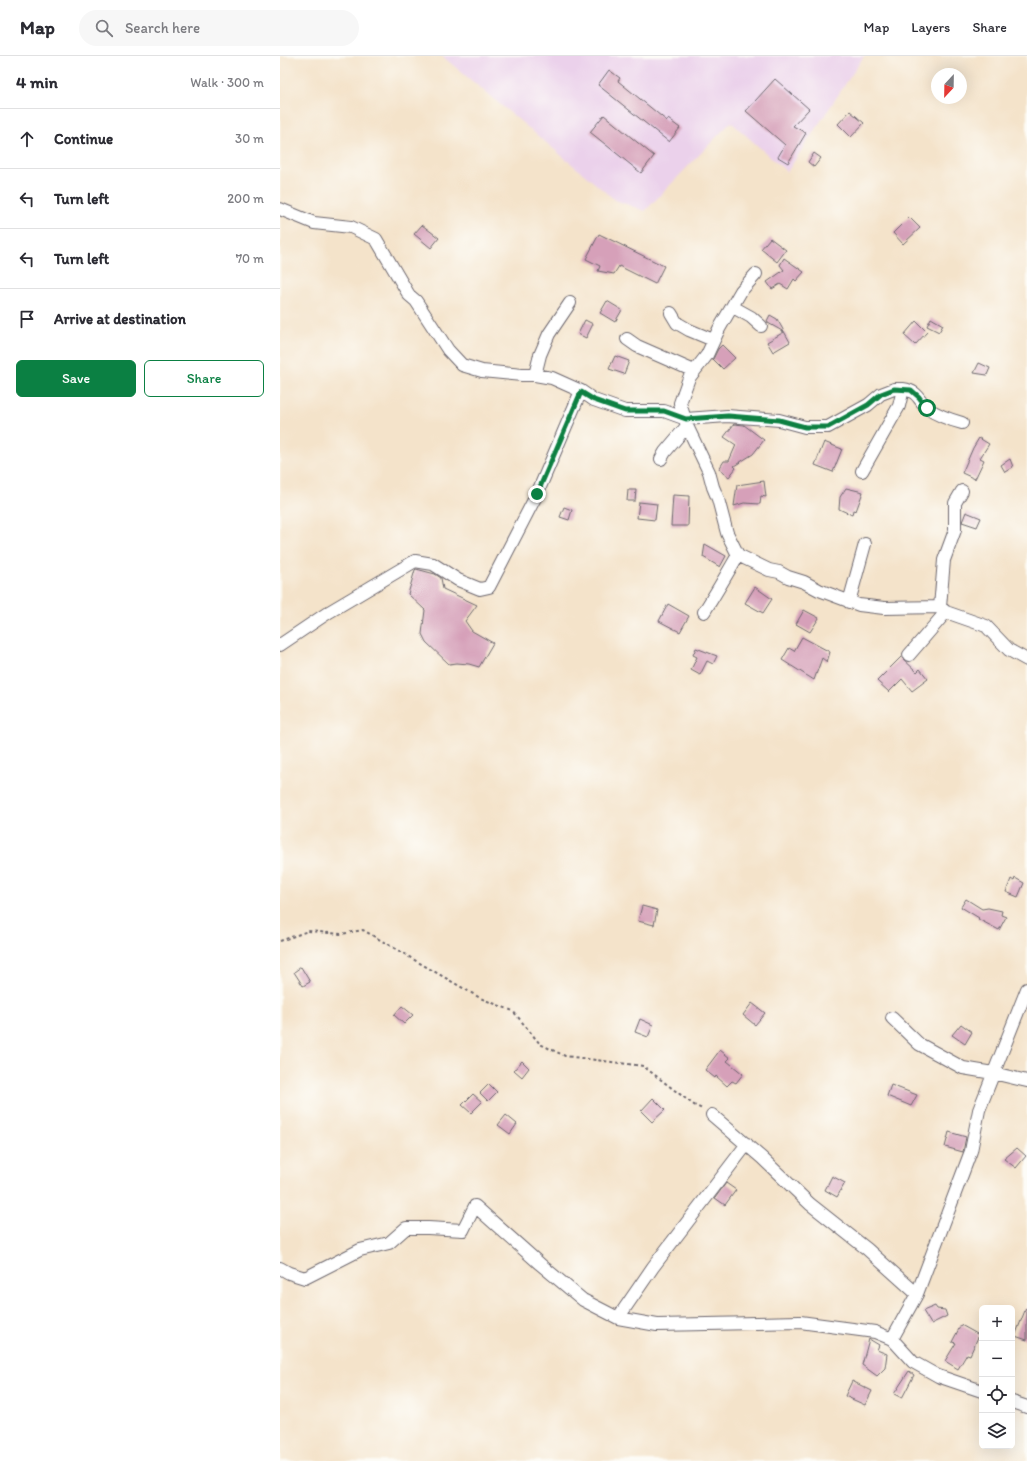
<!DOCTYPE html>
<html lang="en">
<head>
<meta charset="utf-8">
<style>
	:root { --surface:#fff; --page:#f7f7f7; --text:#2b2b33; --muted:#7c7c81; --line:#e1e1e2; --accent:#0b8043 }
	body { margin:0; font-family:Itim,sans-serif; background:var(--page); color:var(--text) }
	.controls { position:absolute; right:12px; bottom:12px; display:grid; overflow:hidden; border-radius:6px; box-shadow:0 4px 16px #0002 }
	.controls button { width:36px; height:36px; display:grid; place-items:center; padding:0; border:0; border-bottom:1px solid var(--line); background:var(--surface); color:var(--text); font:20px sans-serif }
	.compass { position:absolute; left:651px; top:12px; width:36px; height:36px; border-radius:50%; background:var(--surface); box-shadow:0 4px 16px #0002; rotate:202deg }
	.stop { position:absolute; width:12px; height:12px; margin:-9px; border:3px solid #0b8043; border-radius:50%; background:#fff }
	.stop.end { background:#0b8043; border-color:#fff; box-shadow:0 1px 4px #0008 }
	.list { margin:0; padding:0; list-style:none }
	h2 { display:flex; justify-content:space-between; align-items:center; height:52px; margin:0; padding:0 16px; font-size:17px }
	h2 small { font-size:13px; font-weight:400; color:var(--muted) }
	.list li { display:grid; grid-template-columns:26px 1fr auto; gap:12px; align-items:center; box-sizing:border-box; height:60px; padding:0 16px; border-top:1px solid var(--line) }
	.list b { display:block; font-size:15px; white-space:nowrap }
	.list em { font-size:13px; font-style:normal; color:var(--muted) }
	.actions { display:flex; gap:8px; padding:12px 16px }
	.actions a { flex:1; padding:9px 0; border:1px solid var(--accent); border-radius:6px; text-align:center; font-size:14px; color:var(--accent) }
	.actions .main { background:var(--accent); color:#fff }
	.icon { flex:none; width:22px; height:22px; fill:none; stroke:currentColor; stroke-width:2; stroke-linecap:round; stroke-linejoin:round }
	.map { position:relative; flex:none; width:747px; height:1405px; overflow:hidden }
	header { display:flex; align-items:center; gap:24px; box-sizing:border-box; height:56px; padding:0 20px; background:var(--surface); border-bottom:1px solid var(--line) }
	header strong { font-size:19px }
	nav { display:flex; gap:22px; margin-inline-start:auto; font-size:14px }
	.search { width:280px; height:36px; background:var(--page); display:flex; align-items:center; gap:10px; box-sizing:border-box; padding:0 14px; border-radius:22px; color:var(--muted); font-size:15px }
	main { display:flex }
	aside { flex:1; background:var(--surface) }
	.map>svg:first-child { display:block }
	.built { fill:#ebd1eb }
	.building { fill:#d6a0b9 }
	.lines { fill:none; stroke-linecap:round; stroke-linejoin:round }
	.street-casing { stroke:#6c666d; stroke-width:14 }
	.path { stroke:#6c666d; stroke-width:2; stroke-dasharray:3 3; stroke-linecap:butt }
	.street { stroke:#fff; stroke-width:12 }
	.route { stroke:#0b8043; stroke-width:5 }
</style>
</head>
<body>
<header>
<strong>Map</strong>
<div class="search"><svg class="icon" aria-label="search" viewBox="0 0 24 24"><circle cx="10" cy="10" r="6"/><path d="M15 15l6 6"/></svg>Search here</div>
<nav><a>Map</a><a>Layers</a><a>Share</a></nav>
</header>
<main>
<aside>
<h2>4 min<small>Walk · 300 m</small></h2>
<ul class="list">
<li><svg class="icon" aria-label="ahead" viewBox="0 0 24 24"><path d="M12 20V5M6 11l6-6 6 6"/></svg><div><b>Continue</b></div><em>30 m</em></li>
<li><svg class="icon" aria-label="left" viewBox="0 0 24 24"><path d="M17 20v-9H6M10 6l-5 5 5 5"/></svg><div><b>Turn left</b></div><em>200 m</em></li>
<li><svg class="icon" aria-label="left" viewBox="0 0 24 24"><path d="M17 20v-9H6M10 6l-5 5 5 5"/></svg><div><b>Turn left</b></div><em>70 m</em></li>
<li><svg class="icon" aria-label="arrive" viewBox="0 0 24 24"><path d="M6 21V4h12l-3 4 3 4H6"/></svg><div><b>Arrive at destination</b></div></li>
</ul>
<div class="actions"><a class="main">Save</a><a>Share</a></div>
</aside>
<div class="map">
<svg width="747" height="1405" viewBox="0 0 747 1405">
	<rect width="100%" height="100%" fill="#fdfcf7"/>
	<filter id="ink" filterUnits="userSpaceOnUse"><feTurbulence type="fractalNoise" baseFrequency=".025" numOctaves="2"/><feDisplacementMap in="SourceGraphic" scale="8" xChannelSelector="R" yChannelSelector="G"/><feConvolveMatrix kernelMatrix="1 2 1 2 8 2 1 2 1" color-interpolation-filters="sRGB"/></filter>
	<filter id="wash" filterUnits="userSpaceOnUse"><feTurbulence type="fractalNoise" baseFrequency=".012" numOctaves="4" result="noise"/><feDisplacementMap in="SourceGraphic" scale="16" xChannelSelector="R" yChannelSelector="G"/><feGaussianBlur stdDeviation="0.9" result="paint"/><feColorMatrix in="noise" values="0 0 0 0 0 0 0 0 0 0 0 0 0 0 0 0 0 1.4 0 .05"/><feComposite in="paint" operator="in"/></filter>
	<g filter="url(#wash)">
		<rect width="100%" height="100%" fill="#f4e3ca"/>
		<path class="built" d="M162 0H584L507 116 451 66 365 155 335 144Z"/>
		<g id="blocks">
			<path class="building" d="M329 14 340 22 338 25 387 65 388 63 400 72 389 86 318 29Z
				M495 23 529 53 513 70 526 77 508 107 498 101 505 89 466 55Z
				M570 55 584 67 571 81 558 68Z
				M324 59 374 100 361 117 310 76Z
				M534 97 541 102 534 111 528 106Z
				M629 161 640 172 623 188 613 177Z
				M142 169 159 182 151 192 134 178Z
				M319 178 384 210 375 228 339 210 334 218 318 215 320 210 306 203Z
				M490 182 506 194 497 206 481 193Z
				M504 202 524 216 516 225 514 223 508 233 500 228 492 233 487 226 504 214 500 209Z
				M327 245 342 254 335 266 320 257Z
				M490 259 497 263 510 286 493 296 487 286 504 276 488 267 487 265Z
				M651 262 663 269 659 276 647 270Z
				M305 264 313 268 306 282 298 278Z
				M636 265 647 276 635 289 624 279Z
				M442 289 455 302 443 313 433 303 438 293Z
				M335 300 349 305 344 318 329 313Z
				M699 307 710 312 707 319 694 317Z
				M454 368 464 369 484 384 473 398 454 410 456 412 449 421 439 413 444 405H449L456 389 444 381Z
				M699 382 709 388 700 402 704 404 695 423 682 417 693 392Z
				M544 386 562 393 553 416 535 409Z
				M730 403 733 411 725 416 721 409Z
				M484 425 486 441 481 440 480 448 464 447 454 450 457 429Z
				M566 432 583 436 576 455 573 454 572 459 559 453 560 441Z
				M348 434H356L355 445H347Z
				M393 439 409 440 408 470H391Z
				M359 446 377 448 375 464 357 462Z
				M284 451 292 454 289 464 280 461Z
				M686 456 701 462 697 471 682 466Z
				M425 488 446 500 440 511 423 501Z
				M136 513 155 518 161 522 163 533 197 549 185 565 192 575 213 587 199 611 189 608 177 607 169 608 146 586 142 578 145 554 128 538 135 514Z
				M475 531 492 543 483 557 465 547Z
				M388 548 409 560 400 576 379 565Z
				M524 554 539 562 530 576 516 568Z
				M522 581 550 596 547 606 542 602 534 624 502 604 509 592 514 595Z
				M416 592 437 600 433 608 427 605 420 619 411 614 417 601 413 599Z
				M621 601 637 616 640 613 648 623 632 635 622 623 609 636 597 625Z
				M735 822 744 827 738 841 726 836 731 823 734 825Z
				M686 843 702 853 708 852 722 855 721 859 726 861 719 874 698 863 699 862 681 851Z
				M362 850 377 854 374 869 358 865Z
				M21 911 30 926 23 930 14 916Z
				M472 947 485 957 475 969 463 959Z
				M122 950 133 959 124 968 114 959Z
				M360 963 373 969 368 981 355 976Z
				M681 968 692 976 685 988 672 979Z
				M440 994 450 1002 447 1005 463 1018 456 1027 452 1025 447 1030 436 1020 435 1022 425 1014Z
				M242 1005 249 1012 242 1021 234 1014Z
				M209 1028 217 1036 208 1045 200 1037Z
				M611 1029 637 1039 631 1050 607 1040Z
				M193 1038 202 1046 191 1057 182 1049Z
				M373 1042 385 1054 372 1066 361 1055Z
				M226 1059 237 1068 230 1078 218 1069Z
				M669 1076 686 1081 683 1096 665 1091Z
				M737 1092 746 1100 736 1112 724 1103Z
				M552 1120 565 1127 557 1141 545 1134Z
				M446 1127 456 1134 445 1149 435 1142Z
				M655 1250 657 1253 665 1254 667 1260 651 1268 643 1255Z
				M746 1252H747V1284L735 1280Z
				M681 1269 699 1279 690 1299 687 1298 678 1313 665 1305 676 1287 672 1286Z
				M589 1283 599 1289 597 1294 607 1298 605 1312 597 1320 582 1309Z
				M629 1315 634 1319 622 1342 614 1338Z
				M572 1325 592 1335 585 1349 565 1340Z"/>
		</g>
	</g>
	<g filter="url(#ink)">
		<use href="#blocks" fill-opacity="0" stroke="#6c666d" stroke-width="1"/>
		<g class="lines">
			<g class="street-casing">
				<path id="street" d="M0 153 34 167 71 171 96 183 129 239 136 245 168 294 182 309 202 315 242 319H255L272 322 301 335 314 344 345 355H384L406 363 447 360 499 364 525 371H548L588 349 601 338 614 333H623
					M476 218 461 235 439 273 427 299 409 322 400 347 407 370 429 416 433 431 438 443 447 477 458 499 489 514 499 516 508 521 524 526 539 534 579 549 604 552 660 551 666 556 629 599
					M453 251 471 261 481 270
					M391 257 397 267 409 274 433 284
					M347 283 357 290 414 315
					M255 319 260 299 269 278 290 247
					M381 403 385 396 407 370
					M582 415 619 350 623 333C638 335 638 343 647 352 657 359 671 364 682 367
					M569 546 585 488
					M660 551 664 504 675 474V447L682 435
					M424 556C436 537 447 518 458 499
					M666 556 706 570 729 594 747 604
					M0 589 49 556 135 505 153 508 178 524 200 533 209 531 257 438 301 335
					M612 962 639 988 683 1012 713 1017 747 1025
					M432 1059 482 1102 530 1148 587 1193 637 1238
					M0 1212 9 1217 25 1222 80 1194 109 1187 126 1172H148L183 1174 195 1150 260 1208 303 1244 338 1262 377 1269 520 1266 595 1276 612 1283 633 1306 658 1320 702 1335
					M338 1262 373 1211 467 1088
					M612 1283 637 1238 691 1095 699 1054 747 933
					M732 1346 747 1351"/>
			</g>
			<path class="path" d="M0 885 28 875 61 878 83 874 200 942 233 955 260 988 285 1000 363 1010 414 1049 422 1053"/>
			<use href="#street" class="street"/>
		</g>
	</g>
	<g class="lines" filter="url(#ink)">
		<path class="route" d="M257 438 301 336 314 344 345 355H384L406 363 448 360 499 364 525 371H548L588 349 601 338 614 333 631 334 639 341 647 352"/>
	</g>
</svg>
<div class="controls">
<button>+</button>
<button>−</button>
<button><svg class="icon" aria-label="locate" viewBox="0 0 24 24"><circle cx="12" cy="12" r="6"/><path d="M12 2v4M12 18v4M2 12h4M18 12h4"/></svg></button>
<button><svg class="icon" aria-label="layers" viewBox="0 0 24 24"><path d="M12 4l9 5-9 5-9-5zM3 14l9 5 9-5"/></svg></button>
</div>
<svg class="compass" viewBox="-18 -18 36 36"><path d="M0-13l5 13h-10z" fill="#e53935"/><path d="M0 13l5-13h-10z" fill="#7c7c81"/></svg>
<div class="stop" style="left:647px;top:352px"></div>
<div class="stop end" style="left:257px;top:438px"></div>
</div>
</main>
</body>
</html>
